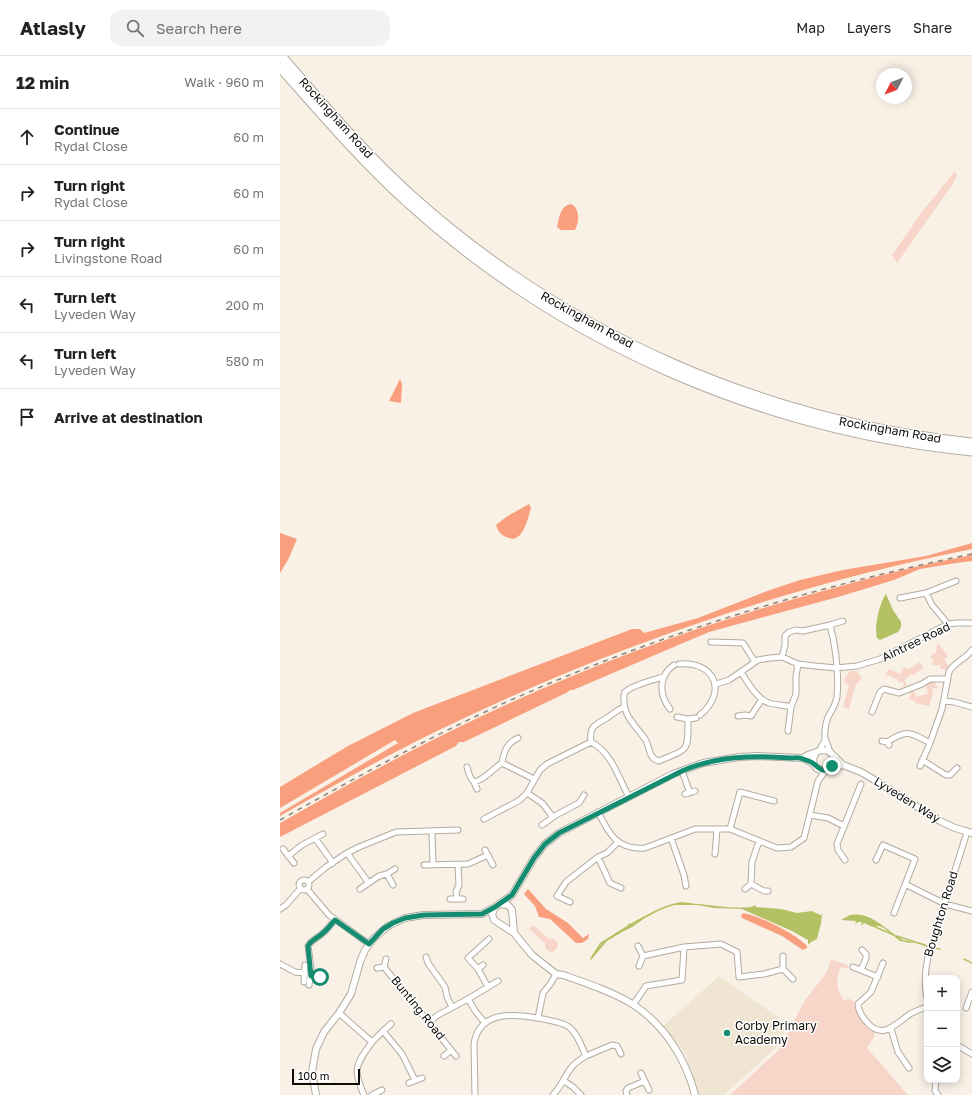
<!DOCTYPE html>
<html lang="en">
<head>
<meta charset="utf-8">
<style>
	:root { --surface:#fff; --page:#f2f2f2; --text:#222; --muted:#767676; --line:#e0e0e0 }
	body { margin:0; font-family:"Golos Text",sans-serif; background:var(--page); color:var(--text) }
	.controls { position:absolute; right:12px; bottom:12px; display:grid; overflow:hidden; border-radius:8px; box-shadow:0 2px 10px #0003 }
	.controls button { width:36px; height:36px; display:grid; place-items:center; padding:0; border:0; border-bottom:1px solid var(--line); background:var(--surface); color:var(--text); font:20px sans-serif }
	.compass { position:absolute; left:596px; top:12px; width:36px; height:36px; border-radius:50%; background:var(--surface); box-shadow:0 2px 10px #0003; rotate:228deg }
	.scale { position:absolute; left:12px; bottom:10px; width:68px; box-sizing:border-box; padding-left:4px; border:2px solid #0e0c08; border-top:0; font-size:11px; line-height:14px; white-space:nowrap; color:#0e0c08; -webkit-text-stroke:3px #fff; paint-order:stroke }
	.stop { position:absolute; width:12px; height:12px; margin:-9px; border:3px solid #138c6f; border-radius:50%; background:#fff }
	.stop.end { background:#138c6f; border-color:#fff; box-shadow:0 1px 4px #0008 }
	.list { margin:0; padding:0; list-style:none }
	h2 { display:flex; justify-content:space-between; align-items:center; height:52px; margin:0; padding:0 16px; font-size:17px }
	h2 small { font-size:13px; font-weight:400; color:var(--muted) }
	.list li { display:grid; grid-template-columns:26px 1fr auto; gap:12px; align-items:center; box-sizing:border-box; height:56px; padding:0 16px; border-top:1px solid var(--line) }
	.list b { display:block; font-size:15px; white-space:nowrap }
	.list p { margin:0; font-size:13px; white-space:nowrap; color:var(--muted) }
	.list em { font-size:13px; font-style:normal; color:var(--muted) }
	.icon { flex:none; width:22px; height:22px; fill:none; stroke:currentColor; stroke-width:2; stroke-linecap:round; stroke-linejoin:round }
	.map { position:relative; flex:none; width:692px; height:1039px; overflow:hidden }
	header { display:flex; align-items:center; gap:24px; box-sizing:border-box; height:56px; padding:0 20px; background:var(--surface); border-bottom:1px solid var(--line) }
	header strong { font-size:19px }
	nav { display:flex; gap:22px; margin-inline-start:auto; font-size:14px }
	.search { width:280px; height:36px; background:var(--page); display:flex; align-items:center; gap:10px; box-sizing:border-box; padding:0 14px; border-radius:12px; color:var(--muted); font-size:15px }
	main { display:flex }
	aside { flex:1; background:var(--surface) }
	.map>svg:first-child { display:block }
	.built { fill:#f0e5d3 }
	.green { fill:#f7d5c9 }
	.forest { fill:#f99f7e }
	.water { fill:#b4c064 }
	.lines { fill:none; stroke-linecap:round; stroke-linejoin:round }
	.stream { stroke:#b4c064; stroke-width:1.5 }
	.minor-casing { stroke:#b2aba0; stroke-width:7 }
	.tertiary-casing { stroke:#b2aba0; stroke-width:8 }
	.trunk-casing { stroke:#b2aba0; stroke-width:11 }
	.minor { stroke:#fff; stroke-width:5 }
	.tertiary { stroke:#fff; stroke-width:6 }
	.trunk { stroke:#fff; stroke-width:9 }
	.rail { stroke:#88837b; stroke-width:1.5; stroke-dasharray:5 5; stroke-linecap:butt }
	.route { stroke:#138c6f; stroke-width:5 }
	.poi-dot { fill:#138c6f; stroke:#fff; stroke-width:1.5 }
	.labels { text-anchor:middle; stroke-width:3; stroke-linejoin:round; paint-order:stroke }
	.street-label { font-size:12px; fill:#0e0c08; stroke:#fff }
	.poi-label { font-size:12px; fill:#0e0c08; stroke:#fff; text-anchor:start }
</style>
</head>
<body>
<header>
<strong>Atlasly</strong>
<div class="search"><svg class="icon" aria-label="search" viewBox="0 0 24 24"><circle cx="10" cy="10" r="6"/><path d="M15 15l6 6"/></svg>Search here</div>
<nav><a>Map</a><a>Layers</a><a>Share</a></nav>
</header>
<main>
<aside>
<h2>12 min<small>Walk · 960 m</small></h2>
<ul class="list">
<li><svg class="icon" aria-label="ahead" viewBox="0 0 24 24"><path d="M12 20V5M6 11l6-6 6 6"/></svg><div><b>Continue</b><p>Rydal Close</p></div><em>60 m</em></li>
<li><svg class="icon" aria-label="right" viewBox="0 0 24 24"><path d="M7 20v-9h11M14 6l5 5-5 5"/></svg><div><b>Turn right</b><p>Rydal Close</p></div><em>60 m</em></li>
<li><svg class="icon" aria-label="right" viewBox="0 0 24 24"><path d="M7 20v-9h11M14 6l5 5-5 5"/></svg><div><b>Turn right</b><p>Livingstone Road</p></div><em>60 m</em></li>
<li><svg class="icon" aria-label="left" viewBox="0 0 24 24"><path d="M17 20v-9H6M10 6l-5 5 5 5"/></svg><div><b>Turn left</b><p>Lyveden Way</p></div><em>200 m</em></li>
<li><svg class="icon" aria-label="left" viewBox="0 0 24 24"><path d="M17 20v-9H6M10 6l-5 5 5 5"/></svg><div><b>Turn left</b><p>Lyveden Way</p></div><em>580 m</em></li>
<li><svg class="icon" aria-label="arrive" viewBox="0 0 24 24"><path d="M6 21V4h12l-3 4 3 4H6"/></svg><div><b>Arrive at destination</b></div></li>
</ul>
</aside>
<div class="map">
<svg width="692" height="1039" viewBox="0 0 692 1039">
	<rect width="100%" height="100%" fill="#f9f1e6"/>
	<path class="built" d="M439 920 508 968 498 990 444 1039H419L411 1013 406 1000 396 985 383 970Z"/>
	<path class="green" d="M675 115 677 119 672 129 617 207 612 199 642 156Z
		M658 587 668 600 664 604 669 610 667 613H660V608H659L658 610 651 608 654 606 650 600 656 596 657 589Z
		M640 606 644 612 633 619 631 618 624 624 626 627V630L624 631H623L624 627 618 626V624L607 619 603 623 609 613 620 618 624 611 629 613Z
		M570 615H576L582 622 575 630 569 653 563 651 569 630 564 624Z
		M653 625H656L655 630H658L657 633 652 632 653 637 649 650 635 647V645L629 644 631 638 629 637 630 635H634L636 641 648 638 646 628Z
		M253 869 269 883C274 882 276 883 278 888L277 892 273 896 268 895 265 891V887L249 873Z
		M551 903 569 910 568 912 561 911C556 924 555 931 564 944L570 943 575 947C573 956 587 972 595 976L594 981 587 992 628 1039H450L499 994 525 944 544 920 548 913Z"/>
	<path class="forest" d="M290 148 293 149C300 155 299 166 295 174H281L277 171C279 162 280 151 290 148Z
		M120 323 122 328 121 347 109 345Z
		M249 448 251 452C248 462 243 487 229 482 221 480 218 475 216 469L226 461Z
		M0 477 17 483 8 504 0 517Z
		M692 487V493C506 530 325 593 155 676 102 702 51 731 0 760V757L118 687 115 684 0 752V731L68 690 133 657 352 573H360L364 577 418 562 490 534 520 524 563 514 646 500Z
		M692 499V505L676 507 640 513 614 524 558 541 429 576 293 634H290L286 637 184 686H179L176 690 0 781V767C58 734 115 702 175 673 289 617 409 572 532 538 585 523 638 509 692 499Z
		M248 833 266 853 288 867 303 882 309 878 308 883 302 887H296L270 863 259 861 255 850 244 838Z
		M463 857C480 860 516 878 527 890V892L523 894 502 880 462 862 461 860Z"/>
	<path class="water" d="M606 538 613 554 621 566V571L618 576 600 584 597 582C594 571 599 548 606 538Z
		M401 846C414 847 469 856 475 849L476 851 501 853 517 857 532 855 540 859 542 858 541 866 542 867H541L537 883 531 886 528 889V884L512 875 462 853 434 852 417 849H394L380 854 365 862 352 871 342 876 327 885 310 905C313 890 336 878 348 870L349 867 350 868C367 859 382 849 401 846Z
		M570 859C591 855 606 874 623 884 631 887 637 884 646 889L645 890 637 886 630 887 620 885 604 872 599 870 593 871 584 867 581 870 582 866H578L575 868 576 865 561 864Z"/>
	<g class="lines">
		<path class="stream" d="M595 871 614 879
			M617 880 647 890
			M654 892 660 893
			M316 895 320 888 350 869
			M684 903 692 907"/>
		<g class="minor-casing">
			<path id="minor" d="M646 537 652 549 668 568
				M620 542 646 537 676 525
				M431 586 463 587 475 606
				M502 601 505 589V580L509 576 516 574 523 575 550 569
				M399 608C435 605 448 636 420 659
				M461 616C468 627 477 643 489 647 496 649 504 649 511 651
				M383 621C373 624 352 629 345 636 343 639 344 642 344 645 344 661 357 671 365 683 370 690 368 703 379 705 409 692 408 697 408 663
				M436 628 449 624 478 604 490 602 502 601 518 608 535 610 556 612 577 610 600 603 668 568 676 567H692
				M664 645 674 646 692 651
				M390 653C379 639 378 620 394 609
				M592 656 600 636 604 633 619 637 642 628 650 623H667
				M458 660 465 659 471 660 482 643
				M397 661 408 663 416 662
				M508 675 511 651 516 638V621L518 608
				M602 685 607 686 609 689
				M311 686C309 670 315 669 327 662 333 658 337 654 344 651
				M607 686C627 673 630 676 650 687
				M539 695 545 684
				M550 697C549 692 548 689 546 685 543 680 546 666 548 661 552 654 556 648 557 641 559 617 556 592 550 569L563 565
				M642 704 666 719H670L677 712
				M222 707C224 695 227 687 238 682
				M640 710 650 687 662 653 669 616C674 606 686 603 692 594
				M187 711C188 715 190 721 192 724 197 731 216 710 222 707L254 723
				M402 715 410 737
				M194 726 197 733
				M247 737 262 747 273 761
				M405 738 415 735
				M318 756C329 778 337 794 365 792L415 773H450L497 792 511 791 524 782 538 725 546 714
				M530 759 548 762 564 770
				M204 763 240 744 247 737 260 714 267 708 311 686C332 697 338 721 349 741
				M262 769 276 759 299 747 304 739
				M450 773 460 736 494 745
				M152 776 153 809
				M35 782 53 807
				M391 782 404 819 406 830
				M479 785 472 806 471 828 484 835H488
				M3 793 14 807
				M205 794 213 809
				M67 797 88 826
				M435 798 437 773
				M8 800 22 789 43 778
				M318 801 330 827 341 832
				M565 804 558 794 557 788 581 728
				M596 804 603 789 635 803 614 857
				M144 809 188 808 208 799
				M107 818 113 829
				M19 829a5 5 0 1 1 10 0a5 5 0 1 1-10 0Z
				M28 826 46 811 67 797 79 791 116 776 178 774
				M625 828 665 848 692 855
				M27 833 49 859 89 888
				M80 833 99 820 107 818 115 813
				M465 833 471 828
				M177 842 176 836 179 829 178 809
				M170 843H183
				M290 846 277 840 286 826 318 801 327 797 338 786
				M0 853 6 849 21 832
				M358 890 363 900 404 891 441 888 457 896 459 921 484 918 503 913
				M503 900V913L513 923
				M146 901 148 907 165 931 167 941 172 951
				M603 907 591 936 578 948C578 954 582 960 585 964 602 986 615 968 630 958 635 955 641 953 647 951
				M0 908 15 916 25 917
				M359 910 363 900
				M104 911 176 1000
				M573 911 598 921
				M97 912 104 911 106 903
				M198 913 203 909
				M581 914 586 902V898L582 894
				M31 920 40 921
				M24 926 25 909
				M29 929 31 912 28 890C30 885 39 881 43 877 48 873 51 868 55 864
				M208 931 198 913 188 902 209 883
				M647 942C644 928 645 914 648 901L687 776
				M353 949 366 930 402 924 404 891
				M686 952 692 936
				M59 957 92 986C76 1009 72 1012 84 1039
				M258 962 263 937 271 927 276 918
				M149 966 158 959 188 943
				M205 967 196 956 188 943 218 925
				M611 973 618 996 629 1012
				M103 975 111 968
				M92 986 103 975 122 998 135 1024
				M677 989 692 998
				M164 1000 171 994
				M306 1000 332 989 337 990 341 998
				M361 1017 369 1034
				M656 1024 655 1035 658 1039
				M284 1025 293 1031 301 1039
				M129 1027 142 1022
				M92 1039 102 1034
				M195 1039 194 988C199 953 236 958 263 963 271 965 282 966 289 971 298 978 301 990 306 1000 284 1012 288 1023 273 1039
				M347 1039 346 1035 348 1032 365 1025"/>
		</g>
		<g class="tertiary-casing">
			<path id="tertiary" d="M536 697C531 703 533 714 543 714 547 714 559 710 563 709
				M523 702 528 699 542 694 549 695 563 709 581 716 593 723 660 765 675 772 692 777
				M220 848 228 849 232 854 234 877
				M215 851 212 858 214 864 234 877 252 899 276 918 283 919C306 927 333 936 354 949 385 970 406 1003 415 1039
				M36 1039 32 1016 36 993 44 976 59 957 71 938 80 906 85 894 93 883 108 870 125 862 144 859 202 858 215 851 232 839 254 802 265 788 279 777 393 718 423 707 459 701 477 700 523 702 534 708"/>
		</g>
		<g class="trunk-casing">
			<path id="trunk" d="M1 0C43 48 84 97 132 140 288 280 485 365 692 387
				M0 11C41 57 80 103 126 145 282 287 482 374 692 395"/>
		</g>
		<use href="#minor" class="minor"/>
		<use href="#tertiary" class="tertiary"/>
		<use href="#trunk" class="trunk"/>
		<path class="rail" d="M0 764C73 723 146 683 222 648 373 580 530 531 692 498"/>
	</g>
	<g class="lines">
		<path class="route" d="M40 921 31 920 28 890C30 885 39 881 43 877 48 873 51 868 55 864L89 888 103 873 113 867 125 862 144 859 202 858 215 851 232 839 254 802 265 788 279 777 402 715C437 700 473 699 511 702 515 702 520 701 523 703 526 704 532 706 534 708 540 713 544 718 552 710"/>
	</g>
	<circle class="poi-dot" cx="447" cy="977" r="4"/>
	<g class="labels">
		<g class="street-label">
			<text transform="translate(56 62) rotate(48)" y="4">Rockingham Road</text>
			<text transform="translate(307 264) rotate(29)" y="4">Rockingham Road</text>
			<text transform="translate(610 374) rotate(10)" y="4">Rockingham Road</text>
			<text transform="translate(636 586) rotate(-26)" y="4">Aintree Road</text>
			<text transform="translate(627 744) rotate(32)" y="4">Lyveden Way</text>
			<text transform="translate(661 858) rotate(-73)" y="4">Boughton Road</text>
			<text transform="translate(138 952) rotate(51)" y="4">Bunting Road</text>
		</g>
		<g class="poi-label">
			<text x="455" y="974">Corby Primary<tspan x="455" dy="14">Academy</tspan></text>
		</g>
	</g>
</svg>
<div class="controls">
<button>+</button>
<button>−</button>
<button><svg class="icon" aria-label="layers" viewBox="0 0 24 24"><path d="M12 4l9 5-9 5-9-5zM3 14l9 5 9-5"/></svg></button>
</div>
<svg class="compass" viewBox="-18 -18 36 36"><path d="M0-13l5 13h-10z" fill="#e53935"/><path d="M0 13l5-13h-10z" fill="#767676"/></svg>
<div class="scale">100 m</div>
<div class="stop" style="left:40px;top:921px"></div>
<div class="stop end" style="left:552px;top:710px"></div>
</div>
</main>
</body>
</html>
